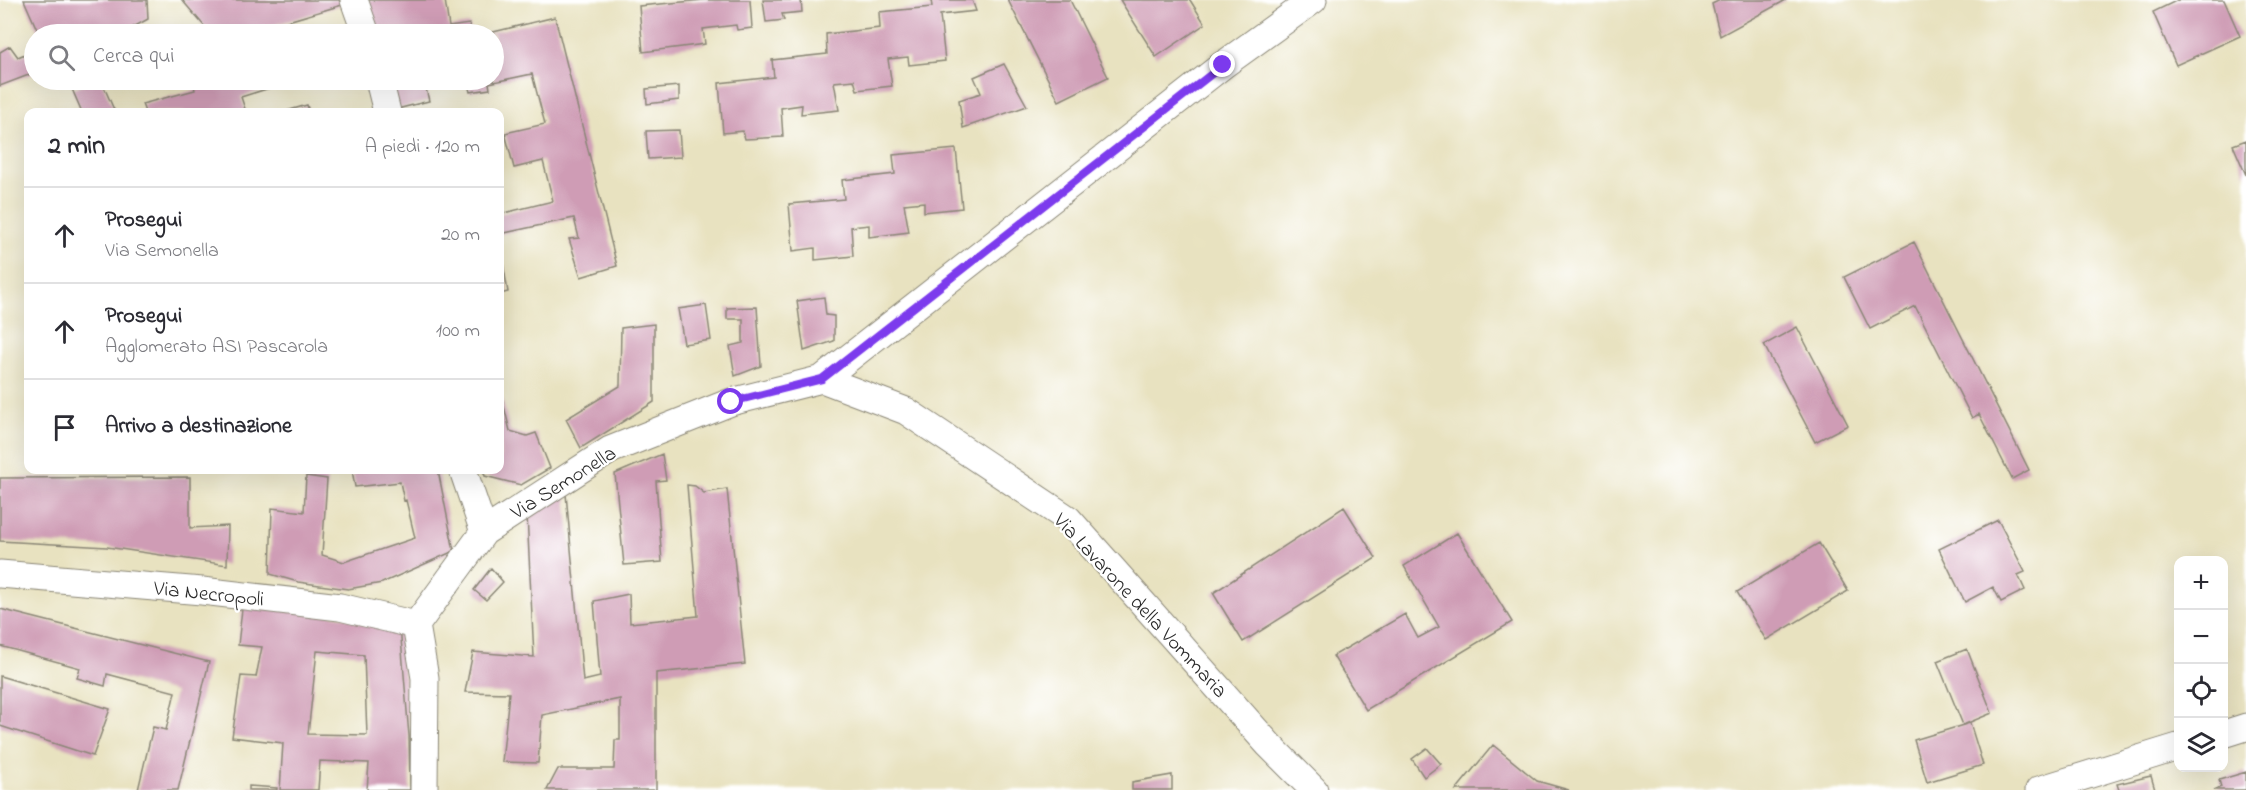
<!DOCTYPE html>
<html lang="it">
<head>
<meta charset="utf-8">
<style>
	:root { --surface:#fff; --page:#f7f7f7; --text:#2b2b33; --muted:#7c7c81; --line:#e1e1e2 }
	body { margin:0; font-family:"Indie Flower",sans-serif; background:var(--page); color:var(--text) }
	.controls { position:absolute; right:18px; bottom:18px; display:grid; overflow:hidden; border-radius:12px; box-shadow:0 6px 24px #0002 }
	.controls button { width:54px; height:54px; display:grid; place-items:center; padding:0; border:0; border-bottom:2px solid var(--line); background:var(--surface); color:var(--text); font:30px sans-serif }
	.stop { position:absolute; width:18px; height:18px; margin:-14px; border:4px solid #7c3aed; border-radius:50%; background:#fff }
	.stop.end { background:#7c3aed; border-color:#fff; box-shadow:0 2px 6px #0008 }
	.list { margin:0; padding:0; list-style:none }
	h2 { display:flex; justify-content:space-between; align-items:center; height:78px; margin:0; padding:0 24px; font-size:26px }
	h2 small { font-size:20px; font-weight:400; color:var(--muted) }
	.list li { display:grid; grid-template-columns:39px 1fr auto; gap:18px; align-items:center; box-sizing:border-box; height:96px; padding:0 24px; border-top:2px solid var(--line) }
	.list b { display:block; font-size:22px; white-space:nowrap }
	.list p { margin:0; font-size:20px; white-space:nowrap; color:var(--muted) }
	.list em { font-size:20px; font-style:normal; color:var(--muted) }
	.icon { flex:none; width:33px; height:33px; fill:none; stroke:currentColor; stroke-width:2; stroke-linecap:round; stroke-linejoin:round }
	.map { position:relative; flex:none; width:2246px; height:790px; overflow:hidden }
	.search { position:absolute; background:var(--surface); box-shadow:0 6px 24px #0002; left:24px; top:24px; width:480px; height:66px; display:flex; align-items:center; gap:15px; box-sizing:border-box; padding:0 21px; border-radius:33px; color:var(--muted); font-size:22px }
	.panel { position:absolute; background:var(--surface); box-shadow:0 6px 24px #0002; left:24px; top:108px; width:480px; height:366px; border-radius:12px }
	.map>svg:first-child { display:block }
	.building { fill:#cf9cb5; fill-rule:evenodd }
	.lines { fill:none; stroke-linecap:round; stroke-linejoin:round }
	.minor-casing { stroke:#8a8676; stroke-width:29 }
	.minor { stroke:#fff; stroke-width:27 }
	.route { stroke:#7c3aed; stroke-width:8 }
	.labels { text-anchor:middle; stroke-width:4.5; stroke-linejoin:round; paint-order:stroke }
	.street-label { font-size:21px; fill:#2b2b2b; stroke:#fff }
</style>
</head>
<body>
<div class="map">
<svg width="2246" height="790" viewBox="0 0 2246 790">
	<rect width="100%" height="100%" fill="#fff"/>
	<filter id="ink" filterUnits="userSpaceOnUse"><feTurbulence type="fractalNoise" baseFrequency=".0167" numOctaves="2"/><feDisplacementMap in="SourceGraphic" scale="12" xChannelSelector="R" yChannelSelector="G"/><feConvolveMatrix kernelMatrix="1 2 1 2 8 2 1 2 1" color-interpolation-filters="sRGB"/></filter>
	<filter id="wash" filterUnits="userSpaceOnUse"><feTurbulence type="fractalNoise" baseFrequency=".008" numOctaves="4" result="noise"/><feDisplacementMap in="SourceGraphic" scale="24" xChannelSelector="R" yChannelSelector="G"/><feGaussianBlur stdDeviation="1.35" result="paint"/><feColorMatrix in="noise" values="0 0 0 0 0 0 0 0 0 0 0 0 0 0 0 0 0 1.4 0 .05"/><feComposite in="paint" operator="in"/></filter>
	<g filter="url(#wash)">
		<rect width="100%" height="100%" fill="#e8e2c0"/>
		<g id="blocks">
			<path class="building" d="M24 0H147L148 19 121 34H39Z
				M182 0H339L342 5 244 34H211Z
				M366 0H445L449 27 469 24 472 34H379Z
				M704 0H750L752 28 737 30 736 25 703 29 705 44 643 52 639 6Z
				M763 0H801L802 12 782 14 784 20 766 22Z
				M931 0H972L976 11 940 15 945 61 909 65 908 57 888 59 892 86 857 90 854 80 834 82 839 110 801 114 802 105 781 108 783 137 745 139 743 131 723 133 719 83 774 77 772 60 827 54 826 34 880 28 879 12 932 7Z
				M1008 0H1070L1108 77 1059 101Z
				M1120 0H1190L1205 24 1156 57Z
				M1720 0H1786L1720 36 1712 4Z
				M2178 0H2224L2240 36 2176 65 2153 12Z
				M555 17 617 266 581 277 569 239 579 238 574 218 500 234V214L553 201 543 161 514 168 505 133 545 124 532 74 489 83 490 89 470 92 467 80H494V34H485Z
				M10 46 18 57 34 50V73L0 86V52Z
				M1004 64 1027 106 963 128 959 100 981 93 974 77Z
				M92 80H101L115 112H82L72 89Z
				M193 80H295L241 97 246 112H145L142 104 195 90Z
				M390 80H424L429 101 397 109Z
				M679 86V100L647 104 646 89Z
				M307 105 309 112H283Z
				M679 130 681 157 648 159 646 131Z
				M2246 140V175L2233 145Z
				M956 149 962 208 924 212V202L904 204 909 232 869 237V225L851 227 853 256 815 260V248L793 251 789 204 844 199 842 180 895 174 893 155Z
				M1914 242 2029 470 2012 479 1979 414 1972 418 1915 306 1870 329 1844 277Z
				M500 246 508 292 500 294Z
				M824 297 826 315 834 316V341L804 351 797 301Z
				M706 305 711 340 684 344 678 309Z
				M757 307 761 366 735 376 730 346 743 343V319H727V308Z
				M654 324V402L581 448 566 419 620 386 621 328Z
				M1797 327 1848 425 1815 442 1764 345Z
				M500 390 510 431 527 436 536 433 550 468 521 485 485 476 483 470H500Z
				M662 454 666 480 656 481 662 562 624 565 615 474Z
				M352 470H438L454 551 382 583 348 589 298 582 270 574 272 508 304 512 306 476 327 479 322 555 344 562 415 538 406 500 404 501 400 482 355 487Z
				M190 477V528L228 526 227 565 107 547 0 541V478Z
				M687 485 695 486 704 493 727 489 745 664 656 673V790H547L558 769H614L615 740H620V699L542 715 538 763 502 762 509 693 465 692 473 652 534 657 527 514 566 494 583 681 600 677 594 601 629 594 630 623 698 616Z
				M1344 507 1376 558 1243 642 1213 593Z
				M1998 520 2025 572 2018 575 2025 590 2001 602 1993 587 1965 602 1939 549Z
				M1457 533 1512 622 1366 710 1333 656 1405 614 1418 638 1439 627 1404 566Z
				M1819 543 1848 591 1766 640 1737 592Z
				M491 568 503 582 486 600 474 590Z
				M243 600 400 626 409 736 410 790H367L369 763 320 761 318 790H280L283 743 232 737 241 676 256 677 262 647 238 645ZM317 651 364 655 367 735 308 734Z
				M0 609 209 662 178 790H138L153 727 166 730 175 692 107 674 105 686 77 678 80 668 0 646Z
				M1967 649 1992 713 1963 725 1937 661Z
				M0 676 110 709 93 756 0 726Z
				M1970 723 1983 765 1927 782 1914 740Z
				M1493 745 1537 781 1569 790H1456Z
				M1427 748 1441 764 1424 777 1412 759Z
				M2246 772V790H2214L2221 787 2219 780Z
				M1172 775V790H1132V782Z
				M2151 776 2155 790H2119L2117 784Z
				M249 786 277 788V790H249Z"/>
		</g>
	</g>
	<g filter="url(#ink)">
		<use href="#blocks" fill-opacity="0" stroke="#8a8676" stroke-width="1.5"/>
		<g class="lines">
			<g class="minor-casing">
				<path id="minor" d="M354 0 366 34
					M379 80 387 112
					M822 379 906 411 1068 519 1269 745 1314 790
					M463 470 484 532
					M0 574 202 591 340 607 416 625
					M416 625 484 532 610 450 731 402 822 379 1223 65 1313 0
					M416 625 425 678 424 790
					M2224 734 2246 727
					M2039 790 2178 747"/>
			</g>
			<use href="#minor" class="minor"/>
		</g>
	</g>
	<g class="lines" filter="url(#ink)">
		<path class="route" d="M731 402 822 379 1223 65"/>
	</g>
	<g class="labels">
		<g class="street-label">
			<text transform="translate(563 482) rotate(-32)" y="7">Via Semonella</text>
			<text transform="translate(209 593) rotate(6)" y="7">Via Necropoli</text>
			<text transform="translate(1141 605) rotate(47)" y="7">Via Lavarone della Vommaria</text>
		</g>
	</g>
</svg>
<div class="controls">
<button>+</button>
<button>−</button>
<button><svg class="icon" aria-label="locate" viewBox="0 0 24 24"><circle cx="12" cy="12" r="6"/><path d="M12 2v4M12 18v4M2 12h4M18 12h4"/></svg></button>
<button><svg class="icon" aria-label="layers" viewBox="0 0 24 24"><path d="M12 4l9 5-9 5-9-5zM3 14l9 5 9-5"/></svg></button>
</div>
<div class="stop" style="left:731px;top:402px"></div>
<div class="stop end" style="left:1223px;top:65px"></div>
<div class="search"><svg class="icon" aria-label="search" viewBox="0 0 24 24"><circle cx="10" cy="10" r="6"/><path d="M15 15l6 6"/></svg>Cerca qui</div>
<section class="panel">
<h2>2 min<small>A piedi · 120 m</small></h2>
<ul class="list">
<li><svg class="icon" aria-label="ahead" viewBox="0 0 24 24"><path d="M12 20V5M6 11l6-6 6 6"/></svg><div><b>Prosegui</b><p>Via Semonella</p></div><em>20 m</em></li>
<li><svg class="icon" aria-label="ahead" viewBox="0 0 24 24"><path d="M12 20V5M6 11l6-6 6 6"/></svg><div><b>Prosegui</b><p>Agglomerato ASI Pascarola</p></div><em>100 m</em></li>
<li><svg class="icon" aria-label="arrive" viewBox="0 0 24 24"><path d="M6 21V4h12l-3 4 3 4H6"/></svg><div><b>Arrivo a destinazione</b></div></li>
</ul>
</section>
</div>
</body>
</html>
